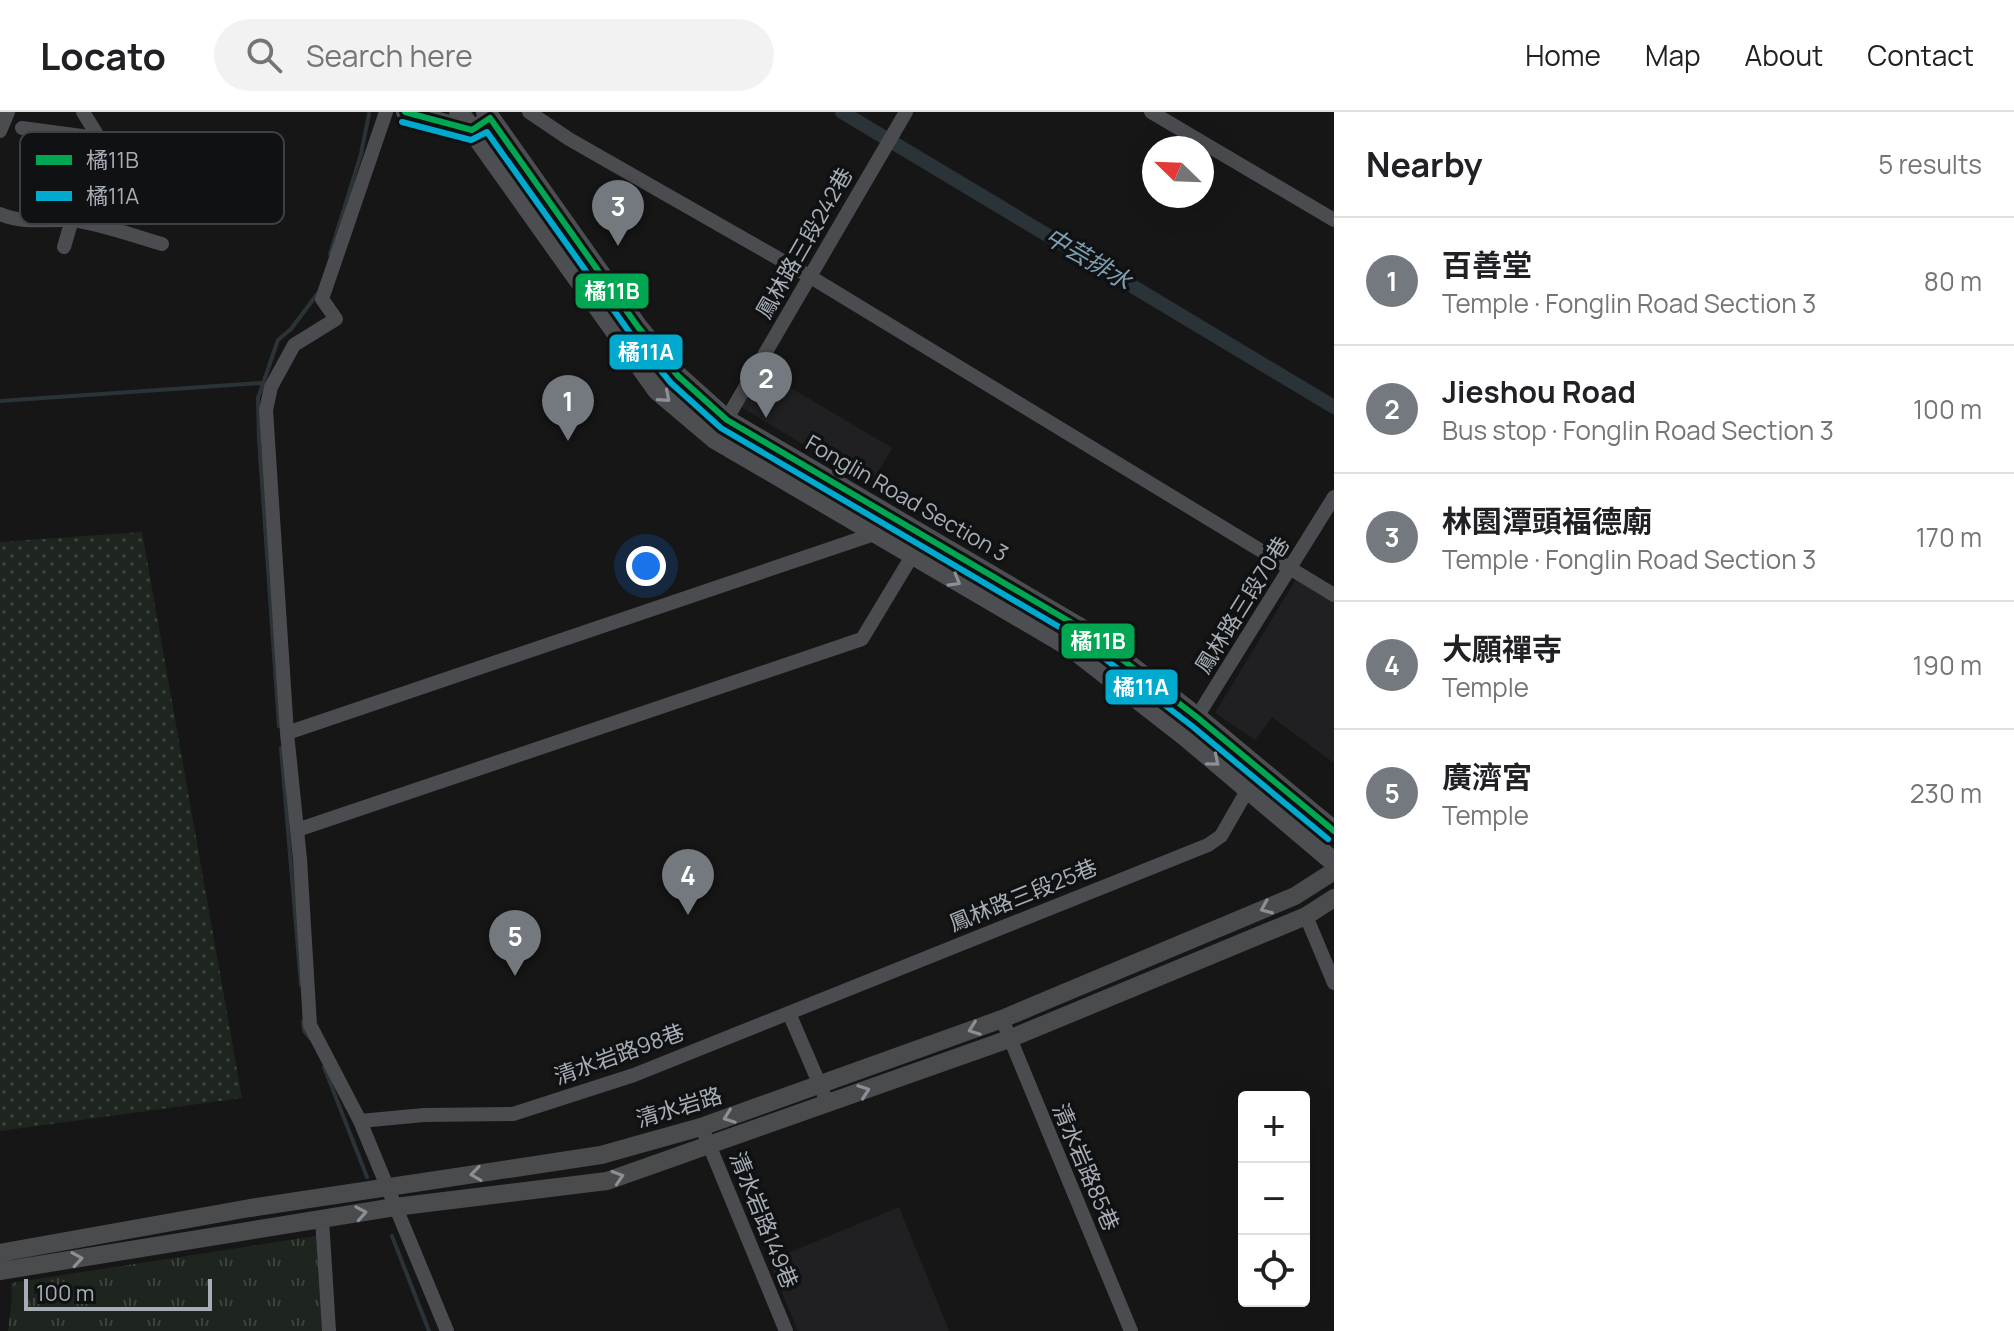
<!DOCTYPE html>
<html lang="en">
<head>
<meta charset="utf-8">
<style>
	:root { --surface:#fff; --page:#f2f2f2; --text:#202124; --muted:#757577; --line:#e0e0e0; --accent:#74797f }
	body { margin:0; font-family:Manrope,"Noto Sans TC",sans-serif; background:var(--page); color:var(--text) }
	.controls { position:absolute; right:24px; bottom:24px; display:grid; overflow:hidden; border-radius:8px; box-shadow:0 8px 32px #0002 }
	.controls button { width:72px; height:72px; display:grid; place-items:center; padding:0; border:0; border-bottom:2px solid var(--line); background:var(--surface); color:var(--text); font:40px sans-serif }
	.compass { position:absolute; left:1142px; top:24px; width:72px; height:72px; border-radius:50%; background:var(--surface); box-shadow:0 8px 32px #0002; rotate:293deg }
	.scale { position:absolute; left:24px; bottom:20px; width:188px; box-sizing:border-box; padding-left:8px; border:4px solid #a7aeb7; border-top:0; font-size:22px; line-height:28px; white-space:nowrap; color:#a7aeb7; -webkit-text-stroke:6px #101112; paint-order:stroke }
	.you { position:absolute; left:646px; top:454px; width:28px; height:28px; margin:-20px; border:6px solid #fff; border-radius:50%; background:#1a73e8; box-shadow:0 0 0 12px #1a73e833 }
	.badge { display:grid; place-items:center; width:52px; height:52px; border-radius:50%; background:var(--accent); color:#fff; font-size:26px; font-weight:700 }
	.pin { position:absolute; translate:-50% -66px; filter:drop-shadow(0 2px 4px #0008) }
	.pin::after { content:''; position:absolute; top:42px; width:28px; height:24px; background:inherit; clip-path:polygon(0 0,100% 0,50% 100%) }
	.list { margin:0; padding:0; list-style:none }
	h2 { display:flex; justify-content:space-between; align-items:center; height:104px; margin:0; padding:0 32px; font-size:34px }
	h2 small { font-size:26px; font-weight:400; color:var(--muted) }
	.list li { display:grid; grid-template-columns:52px 1fr auto; gap:24px; align-items:center; box-sizing:border-box; height:128px; padding:0 32px; border-top:2px solid var(--line) }
	.list b { display:block; font-size:30px; white-space:nowrap }
	.list p { margin:0; font-size:26px; white-space:nowrap; color:var(--muted) }
	.list em { font-size:26px; font-style:normal; color:var(--muted) }
	.icon { flex:none; width:44px; height:44px; fill:none; stroke:currentColor; stroke-width:2; stroke-linecap:round; stroke-linejoin:round }
	.map { position:relative; flex:none; width:1334px; height:1219px; overflow:hidden }
	header { display:flex; align-items:center; gap:48px; box-sizing:border-box; height:112px; padding:0 40px; background:var(--surface); border-bottom:2px solid var(--line) }
	header strong { font-size:38px }
	nav { display:flex; gap:44px; margin-inline-start:auto; font-size:28px }
	.search { width:560px; height:72px; background:var(--page); display:flex; align-items:center; gap:20px; box-sizing:border-box; padding:0 28px; border-radius:44px; color:var(--muted); font-size:30px }
	main { display:flex }
	aside { flex:1; background:var(--surface) }
	.map>svg:first-child { display:block }
	.built { fill:#202022 }
	.grass { fill:url(#grass-dots) }
	.park { fill:url(#park-tufts) }
	.lines { fill:none; stroke-linecap:round; stroke-linejoin:round }
	.stream { stroke:#2a3338; stroke-width:4 }
	.canal { stroke:#2a3338; stroke-width:14 }
	.street { stroke:#4a4c4f; stroke-width:14 }
	.secondary { stroke:#494b4d; stroke-width:18 }
	.primary { stroke:#4c4e51; stroke-width:20 }
	.bus-1-casing { stroke:#101112; stroke-width:12 }
	.bus-2-casing { stroke:#101112; stroke-width:12 }
	.bus-1 { stroke:#00a651; stroke-width:6 }
	.bus-2 { stroke:#00a9ce; stroke-width:6 }
	.oneway { stroke:#8c9198 }
	.oneway2 { stroke:#8b9097 }
	.labels { text-anchor:middle; stroke-width:7; stroke-linejoin:round; paint-order:stroke }
	.street-label { font-size:22px; fill:#a7aeb7; stroke:#101112 }
	.water-label { font-size:24px; font-style:italic; fill:#7ea0b2; stroke:#101112 }
	.key { fill:#101112; stroke:#3d4044; stroke-width:2 }
	.key-label { font-size:22px; fill:#a7aeb7 }
	.line-badge { stroke:#101112; stroke-width:3 }
	.badge-label { font-size:22px; text-anchor:middle; font-weight:bold; fill:#fff }
</style>
</head>
<body>
<header>
<strong>Locato</strong>
<div class="search"><svg class="icon" aria-label="search" viewBox="0 0 24 24"><circle cx="10" cy="10" r="6"/><path d="M15 15l6 6"/></svg>Search here</div>
<nav><a>Home</a><a>Map</a><a>About</a><a>Contact</a></nav>
</header>
<main>
<div class="map">
<svg width="1334" height="1219" viewBox="0 0 1334 1219">
	<defs>
		<pattern id="grass-dots" width="8" height="8" patternUnits="userSpaceOnUse" patternTransform="scale(2)"><rect width="8" height="8" fill="#1e251f"/><path d="M2 2h.1M6 6h.1" fill="none" stroke="#3c423d" stroke-width="1.8" stroke-linecap="round"/></pattern>
		<pattern id="park-tufts" width="24" height="20" patternUnits="userSpaceOnUse" patternTransform="scale(2)"><rect width="24" height="20" fill="#1e251f"/><path d="M3 7l-1-3M5 7V3M7 7l1-3M15 17l-1-3M17 17v-4M19 17l1-3" fill="none" stroke="#3c423d"/></pattern>
	</defs>
	<rect width="100%" height="100%" fill="#161616"/>
	<path class="built" d="M761 258 892 336 870 373 739 294Z
		M1298 464 1334 486V651L1272 605 1255 628 1215 601Z
		M899 1095 949 1219H798L769 1149Z"/>
	<path class="grass" d="M142 420 242 986 0 1019V430Z"/>
	<path class="park" d="M316 1124 322 1219H8L12 1186 11 1171Z"/>
	<g class="lines">
		<path class="stream" d="M330 142 361 42 369 2
			M0 289 261 271
			M279 614 259 328 258 286 278 228 291 217 318 181
			M281 636 301 873
			M303 909 304 919 310 926
			M324 955 367 1065
			M392 1124 429 1219"/>
		<path class="canal" d="M842 0 1334 295"/>
		<path class="street" d="M386 0 322 187 336 207 294 233 271 275 266 298 287 621 300 747 310 913 360 1009 447 1219
			M529 0 569 27 809 164 1334 483
			M1151 0 1334 108
			M22 16 96 26
			M0 19 8 0
			M0 102C24 112 44 107 69 108 93 109 137 125 162 132
			M64 135 96 26V21L83 0
			M715 327 906 0
			M287 621 874 422
			M1185 624 1334 385
			M297 718 862 527 912 444
			M1306 804 1334 871
			M789 901 828 992
			M1002 907 1131 1219
			M360 1009 424 1003 513 1002 634 963 1208 733 1221 724 1248 677
			M705 1023 786 1219
			M322 1107 329 1219"/>
		<path class="secondary" d="M405 0 472 18 490 6
			M0 1141 250 1096 601 1043 701 1015 1002 907 1295 784 1334 759
			M0 1159 395 1095 607 1069 1009 927 1306 804 1334 786"/>
		<path class="primary" d="M459 0 657 278 715 327 1072 536 1185 624 1334 750
			M486 0 638 215 678 264 727 308 1084 518 1198 606 1334 719"/>
		<g class="bus-1-casing">
			<path id="bus-1" d="M405 0 472 18 490 6 638 215 678 264 727 308 1084 518 1198 606 1334 719"/>
		</g>
		<g class="bus-2-casing">
			<path id="bus-2" d="M402 10 471 28 487 20 630 221 671 271 721 316 1078 526 1192 614 1328 727"/>
		</g>
		<use href="#bus-1" class="bus-1"/>
		<use href="#bus-2" class="bus-2"/>
	</g>
	<defs><path id="oneway-chevron" d="M-2-3.5L2.5 0L-2 3.5" fill="none" stroke-width="1.6" stroke-linecap="round" stroke-linejoin="round" transform="scale(2)"/></defs>
	<g class="oneway">
		<use href="#oneway-chevron" transform="translate(665 285) rotate(41)"/>
		<use href="#oneway-chevron" transform="translate(955 469) rotate(30)"/>
		<use href="#oneway-chevron" transform="translate(1214 649) rotate(40)"/>
	</g>
	<g class="oneway2">
		<use href="#oneway-chevron" transform="translate(1266 796) rotate(157)"/>
		<use href="#oneway-chevron" transform="translate(974 917) rotate(160)"/>
		<use href="#oneway-chevron" transform="translate(864 979) rotate(-20)"/>
		<use href="#oneway-chevron" transform="translate(729 1005) rotate(160)"/>
		<use href="#oneway-chevron" transform="translate(476 1062) rotate(172)"/>
		<use href="#oneway-chevron" transform="translate(618 1065) rotate(-18)"/>
		<use href="#oneway-chevron" transform="translate(361 1101) rotate(-10)"/>
		<use href="#oneway-chevron" transform="translate(77 1147) rotate(-9)"/>
	</g>
	<g class="labels">
		<g class="street-label">
			<text transform="translate(804 131) rotate(-60)" y="8">鳳林路三段242巷</text>
			<text transform="translate(907 386) rotate(30)" y="8">Fonglin Road Section 3</text>
			<text transform="translate(1242 493) rotate(-58)" y="8">鳳林路三段70巷</text>
			<text transform="translate(1023 783) rotate(-22)" y="8">鳳林路三段25巷</text>
			<text transform="translate(619 942) rotate(-20)" y="8">清水岩路98巷</text>
			<text transform="translate(679 995) rotate(-17)" y="8">清水岩路</text>
			<text transform="translate(1086 1055) rotate(67)" y="8">清水岩路85巷</text>
			<text transform="translate(764 1108) rotate(68)" y="8">清水岩路149巷</text>
		</g>
		<g class="water-label">
			<text transform="translate(1088 147) rotate(31)" y="8">中芸排水</text>
		</g>
	</g>
	<rect x="20" y="20" width="264" height="92" rx="12" class="key"/>
	<rect x="36" y="43" width="36" height="10" fill="#00a651"/>
	<rect x="36" y="79" width="36" height="10" fill="#00a9ce"/>
	<g class="key-label">
		<text x="86" y="56">橘11B</text>
		<text x="86" y="92">橘11A</text>
	</g>
	<g class="line-badge">
		<rect x="574" y="160" width="76" height="38" rx="8" fill="#00a651"/>
		<rect x="608" y="221" width="76" height="38" rx="8" fill="#00a9ce"/>
		<rect x="1060" y="510" width="76" height="38" rx="8" fill="#00a651"/>
		<rect x="1104" y="556" width="75" height="38" rx="8" fill="#00a9ce"/>
	</g>
	<g class="badge-label">
		<text x="612" y="187">橘11B</text>
		<text x="646" y="248">橘11A</text>
		<text x="1098" y="537">橘11B</text>
		<text x="1141" y="583">橘11A</text>
	</g>
</svg>
<div class="controls">
<button>+</button>
<button>−</button>
<button><svg class="icon" aria-label="locate" viewBox="0 0 24 24"><circle cx="12" cy="12" r="6"/><path d="M12 2v4M12 18v4M2 12h4M18 12h4"/></svg></button>
</div>
<svg class="compass" viewBox="-18 -18 36 36"><path d="M0-13l5 13h-10z" fill="#e53935"/><path d="M0 13l5-13h-10z" fill="#757577"/></svg>
<div class="scale">100 m</div>
<div class="you"></div>
<div class="pin badge" style="left:568px;top:329px">1</div>
<div class="pin badge" style="left:766px;top:306px">2</div>
<div class="pin badge" style="left:618px;top:134px">3</div>
<div class="pin badge" style="left:688px;top:803px">4</div>
<div class="pin badge" style="left:515px;top:864px">5</div>
</div>
<aside>
<h2>Nearby<small>5 results</small></h2>
<ul class="list">
<li><span class="badge">1</span><div><b>百善堂</b><p>Temple · Fonglin Road Section 3</p></div><em>80 m</em></li>
<li><span class="badge">2</span><div><b>Jieshou Road</b><p>Bus stop · Fonglin Road Section 3</p></div><em>100 m</em></li>
<li><span class="badge">3</span><div><b>林園潭頭福德廟</b><p>Temple · Fonglin Road Section 3</p></div><em>170 m</em></li>
<li><span class="badge">4</span><div><b>大願禪寺</b><p>Temple</p></div><em>190 m</em></li>
<li><span class="badge">5</span><div><b>廣濟宮</b><p>Temple</p></div><em>230 m</em></li>
</ul>
</aside>
</main>
</body>
</html>
